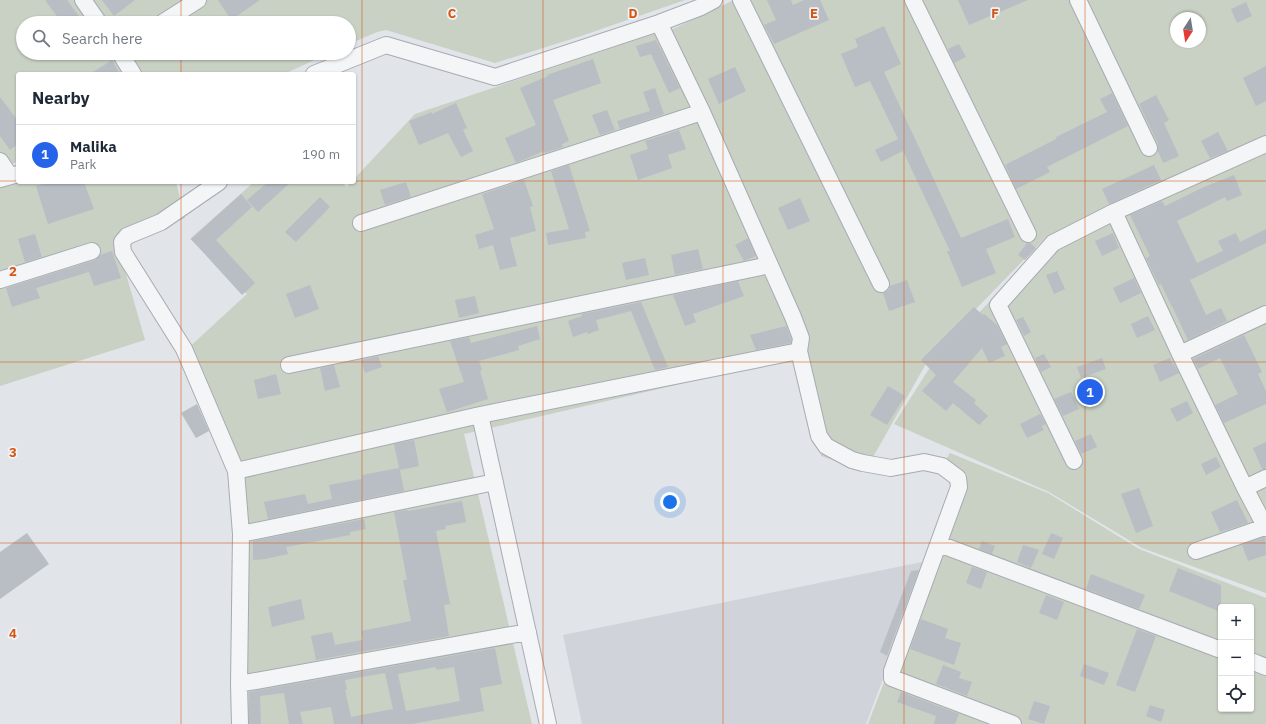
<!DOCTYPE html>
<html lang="en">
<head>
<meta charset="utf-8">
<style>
	:root { --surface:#fff; --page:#f6f6f7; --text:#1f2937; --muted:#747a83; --line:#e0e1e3; --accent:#2563eb }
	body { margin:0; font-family:"IBM Plex Sans",sans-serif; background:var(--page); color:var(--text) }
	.controls { position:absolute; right:12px; bottom:12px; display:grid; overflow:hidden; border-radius:4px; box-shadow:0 1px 3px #0004 }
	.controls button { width:36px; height:36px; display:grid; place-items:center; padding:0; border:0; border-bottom:1px solid var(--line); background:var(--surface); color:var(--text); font:20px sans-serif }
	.compass { position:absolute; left:1170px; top:12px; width:36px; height:36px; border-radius:50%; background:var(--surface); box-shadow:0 1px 3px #0004; rotate:192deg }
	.you { position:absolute; left:670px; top:502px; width:14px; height:14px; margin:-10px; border:3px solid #fff; border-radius:50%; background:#1a73e8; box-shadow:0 0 0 6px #1a73e833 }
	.badge { display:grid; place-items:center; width:26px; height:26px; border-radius:50%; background:var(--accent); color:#fff; font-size:13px; font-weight:700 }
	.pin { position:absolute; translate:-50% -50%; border:2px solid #fff; box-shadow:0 1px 4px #0006 }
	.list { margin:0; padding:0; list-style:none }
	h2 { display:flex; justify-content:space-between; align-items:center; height:52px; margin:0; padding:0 16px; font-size:17px }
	h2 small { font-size:13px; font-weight:400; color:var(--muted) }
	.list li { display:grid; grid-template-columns:26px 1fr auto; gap:12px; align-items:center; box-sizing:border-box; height:60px; padding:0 16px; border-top:1px solid var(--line) }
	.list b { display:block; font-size:15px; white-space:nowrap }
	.list p { margin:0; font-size:13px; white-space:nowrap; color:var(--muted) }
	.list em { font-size:13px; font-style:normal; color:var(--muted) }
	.icon { flex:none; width:22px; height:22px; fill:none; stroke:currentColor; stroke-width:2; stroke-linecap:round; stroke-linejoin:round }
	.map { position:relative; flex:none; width:1266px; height:724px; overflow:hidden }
	.search { position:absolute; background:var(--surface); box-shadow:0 1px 3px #0004; left:16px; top:16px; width:340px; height:44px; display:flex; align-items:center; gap:10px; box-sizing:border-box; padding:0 14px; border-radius:22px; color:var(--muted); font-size:15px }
	.panel { position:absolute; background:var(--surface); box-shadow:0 1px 3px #0004; left:16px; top:72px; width:340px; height:112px; border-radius:4px }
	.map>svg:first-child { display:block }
	.built { fill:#d0d4da }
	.green { fill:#c8d1c3; fill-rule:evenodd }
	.building { fill:#b9bec4; fill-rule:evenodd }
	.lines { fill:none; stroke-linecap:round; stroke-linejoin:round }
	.street-casing { stroke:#a7abb2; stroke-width:18 }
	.street { stroke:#f3f5f7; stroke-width:16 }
	.grid { fill:none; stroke:#d55511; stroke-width:1; stroke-opacity:0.55 }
	.grid-label { font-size:13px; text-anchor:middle; font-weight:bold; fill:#d55511; stroke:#f1f3f6; stroke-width:3.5; stroke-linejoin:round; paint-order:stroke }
</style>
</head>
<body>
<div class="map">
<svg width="1266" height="724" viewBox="0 0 1266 724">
	<rect width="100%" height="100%" fill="#e1e4e8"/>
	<path class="built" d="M927 561 866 724H582L563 635Z"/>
	<path class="green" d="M0 0H685L581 36 495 63 386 30 377 32 349 44V23H23V53H330L284 74H18V162L0 167Z
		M734 0H1266V137L1045 238 931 355 865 471 821 456 802 356 464 434 532 724H242L237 478 184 352 247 294 190 239 254 182H341L347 187 351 182H354V179L415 114 657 33 673 29ZM1176 18H1200V42H1176Z
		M1266 145V593L1142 548 1049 492 894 424 934 361 1046 241Z
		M18 181V182H176L185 218 118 246 145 340 0 386V187Z
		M950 453 1048 493 1139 549 1266 598V724H868L962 481 942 466ZM1221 607H1251V709H1221Z"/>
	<path class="building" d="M45 0H67L84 23H62Z
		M102 0H135L114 16Z
		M218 0H260L231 20Z
		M767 0H791L793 5 804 0H820L829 20 774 44 764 25 776 20Z
		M958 0H1028L969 25Z
		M1246 2 1252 16 1237 23 1231 9Z
		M884 26 901 64 884 72 961 238 1008 219 1015 237 986 249 996 273 962 287 947 251H950L903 151 881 162 875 150 898 139 870 81 855 87 841 54 858 47 855 39Z
		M656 40 680 88 669 93 651 54 640 57 636 46Z
		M959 44 966 57 954 63 948 49Z
		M593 59 601 83 553 100 569 141 562 144 563 147 545 153 544 151 516 163 505 138 536 125 520 88 548 76 547 75Z
		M112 60 120 74H90Z
		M1266 66V101L1256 106 1243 78Z
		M735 67 746 91 719 104 708 79Z
		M655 88 664 114 620 129 617 121 650 111 643 92Z
		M1112 93 1128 126 1047 167 1050 172 1016 189 1005 165 1056 139V137L1107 112 1100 99Z
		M1156 95 1169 120 1164 123 1179 156 1163 163 1158 151V144L1139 104Z
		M0 97 18 121V144L10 150 0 136Z
		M456 103 467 128 463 130 473 151 461 157 448 133 419 145 409 121 432 112V114Z
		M607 110 615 130 600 135 592 115Z
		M679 130 686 149 668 155 672 168 638 180 630 155 648 149 645 141Z
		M1218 132 1228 151 1210 158 1201 141Z
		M569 165 590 231 585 232 586 238 548 245 546 233 569 229 551 171Z
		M1154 165 1161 180 1109 204 1102 189Z
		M1234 175 1242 195 1227 201 1225 197 1177 221 1197 263 1223 251 1218 241 1236 233 1240 242 1266 229V243L1190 280 1206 315 1221 308 1227 321 1188 340 1172 306V307L1161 284 1159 285 1146 258 1150 256 1130 215 1162 201 1165 206 1204 187Z
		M524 180 533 206 530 207 536 231 510 238 517 266 500 270 493 245 479 249 475 235 494 229 482 194Z
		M49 182H84L94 209 48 224 36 186Z
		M268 182H291L258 212 247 200Z
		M406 182 411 197 385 205 380 190Z
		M241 194 252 207 216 240 255 283 242 295 191 239Z
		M320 197 330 207 296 242 285 232Z
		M800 198 810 221 788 230 778 208Z
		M1113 233 1119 248 1102 256 1095 241Z
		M35 234 42 257 25 262 18 239Z
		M748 238 756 256 744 261 735 245Z
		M1027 243H1030L1036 248 1025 260 1018 255Z
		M698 249 703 269 675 275 671 255Z
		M112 251 121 278 94 286 89 272 36 288 40 298 12 307 6 288 95 260 100 255Z
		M645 258 649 275 626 280 622 263Z
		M1057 271 1065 289 1054 294 1046 275Z
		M1134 278 1141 293 1120 303 1113 288Z
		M907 280 915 302 889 311 883 293 889 290 890 286Z
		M738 281 744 296 693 314 696 322 685 326 673 295Z
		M310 285 319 309 295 318 286 294Z
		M475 296 479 313 459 318 455 300Z
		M641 302 668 367 655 370 631 311 596 320 599 330 588 334 587 332 573 337 568 321 582 316 581 314Z
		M974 307 983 315 984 314 997 325 1007 344 1001 347 1005 356 989 363 982 348 953 382 976 400 974 403 988 416 979 425 953 403 946 411 922 391 936 375 921 360Z
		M1148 316 1155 330 1137 338 1131 324Z
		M1023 317 1031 332 1024 336 1016 320Z
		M537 326 540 339 518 346 519 350 479 361 482 370 480 371 488 399 447 412 439 389 464 382 450 341 469 337 471 343Z
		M786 326 791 339V343L756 350 750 335Z
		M1244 335 1262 372 1258 374 1266 391V404L1224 423 1215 405 1238 394 1220 358 1198 369 1193 359Z
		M1044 354 1051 367 1041 372 1035 358Z
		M378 356 382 367 365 373 361 360Z
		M1102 358 1106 369 1081 378 1077 367Z
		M1170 358 1172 364H1174L1179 373 1160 382 1153 365Z
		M334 365 340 387 325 391 320 368Z
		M276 374 281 394 258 399 254 380Z
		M888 386 905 396 887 425 870 415Z
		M1071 392 1079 409 1063 416 1054 399Z
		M1187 401 1193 413 1177 422 1170 409Z
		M197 404 209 431 196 438 181 413Z
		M1040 414 1046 424 1042 426 1044 430 1027 438 1020 424Z
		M1091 434 1097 447 1081 454 1075 441Z
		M414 440 419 466 400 470 404 491 268 519 264 502 305 494 308 504 332 499 329 485 362 479V475L399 468 394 444Z
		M1266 442V469H1262L1253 448Z
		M1216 457 1221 467 1206 475 1201 464Z
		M1139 488 1153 526 1136 533 1121 494Z
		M1237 500 1248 523 1220 532 1211 512Z
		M462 501 466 522 445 526 446 529 436 531 450 604 444 605 449 636 316 660 311 636 332 632 335 645 363 640 361 631 411 621 403 580H407L394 512 407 510 408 511Z
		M364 519 366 529 350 532V535L286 547 288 554 265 559 253 560V541Z
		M27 533 49 564 0 599V552Z
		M1051 533 1063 538 1054 559 1042 554Z
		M1265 537 1266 555 1248 561 1242 545Z
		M982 541 995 546 992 554 979 549Z
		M1023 545 1039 550 1031 568 1017 562Z
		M972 567 987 572 981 589 966 583Z
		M1178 568 1221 585V612L1169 591Z
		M919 570 887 656 880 652 911 571Z
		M1091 574 1145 595 1139 609 1086 589Z
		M1046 595 1064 602 1057 620 1039 613Z
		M301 599 305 619 272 627 268 607Z
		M921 619 948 629 945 638 961 643 954 665 910 649Z
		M1137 629 1156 636 1135 692 1116 685Z
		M495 648 502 684 480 688 484 711 412 724H334L331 707 300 712 303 724H289L284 693 260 696 261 724H249V692ZM436 667V670L454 667 460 701 406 711 398 674ZM385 673 393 709 351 717 345 690H347L345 680Z
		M1084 664 1109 673 1104 685 1080 676Z
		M943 665 961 672 959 678 972 682 967 696 936 684Z
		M901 692 959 714 955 724H934L936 716 897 702Z
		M1034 701 1050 706 1044 724 1028 719Z
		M1150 705 1165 710 1161 722 1146 716Z"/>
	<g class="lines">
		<g class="street-casing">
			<path id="street" d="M83 0 99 23
				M741 0 881 284
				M913 0 1028 234
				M1078 0 1149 148
				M162 23 198 0
				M659 23 702 112 793 317 801 338 799 351 819 436 826 446 852 460 863 463 891 468 924 462 942 466 958 478 959 487 892 671V678L1013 724
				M120 53 133 74
				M314 74 386 45 495 77 659 23 701 7 714 0
				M0 161 10 176
				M0 179 18 174
				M219 182 161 222 127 236 122 242 123 252 184 349 236 471 241 534 239 684 240 724
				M1114 212 1180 354 1245 488 1266 528
				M361 223 702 112
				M0 280 92 251
				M1180 354 1266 314
				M289 365 770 265
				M480 415 548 724
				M1074 461 998 305 1053 243 1114 212 1266 144
				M236 471 480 415 799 351
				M1245 488 1266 478
				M241 534 495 482
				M939 544 1221 650
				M1196 551 1265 527
				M1251 661 1266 667
				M239 684 528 632"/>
		</g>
		<use href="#street" class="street"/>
	</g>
	<path class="grid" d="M181 0V23M362 0V724M543 0V724M723 0V724M904 0V724M1085 0V724M181 53V74M0 181H18M354 181H1266M181 182V724M0 362H1266M0 543H1266"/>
	<g class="grid-label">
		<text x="452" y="18">C</text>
		<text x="633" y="18">D</text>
		<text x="814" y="18">E</text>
		<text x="995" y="18">F</text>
		<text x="13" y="276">2</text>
		<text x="13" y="457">3</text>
		<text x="13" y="638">4</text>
	</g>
</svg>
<div class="controls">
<button>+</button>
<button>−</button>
<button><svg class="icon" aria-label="locate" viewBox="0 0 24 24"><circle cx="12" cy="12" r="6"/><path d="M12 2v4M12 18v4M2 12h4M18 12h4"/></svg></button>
</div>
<svg class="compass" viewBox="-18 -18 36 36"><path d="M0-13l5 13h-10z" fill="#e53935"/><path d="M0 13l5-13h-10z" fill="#747a83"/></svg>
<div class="you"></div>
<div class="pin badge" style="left:1090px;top:392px">1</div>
<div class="search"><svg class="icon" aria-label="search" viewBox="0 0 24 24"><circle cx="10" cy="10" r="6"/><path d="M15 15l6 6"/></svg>Search here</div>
<section class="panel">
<h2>Nearby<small></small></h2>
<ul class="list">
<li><span class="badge">1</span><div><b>Malika</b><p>Park</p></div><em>190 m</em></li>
</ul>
</section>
</div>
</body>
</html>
